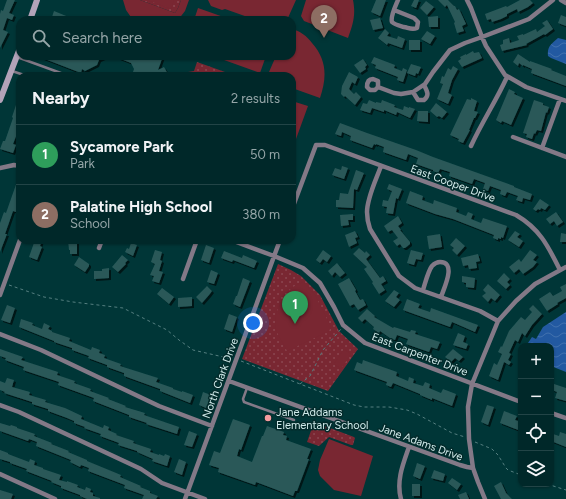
<!DOCTYPE html>
<html lang="en">
<head>
<meta charset="utf-8">
<style>
	:root { --surface:#002829; --page:#0a3031; --text:#f1f3f6; --muted:#95a6a8; --line:#224446; --accent:#d93025 }
	body { margin:0; font-family:Figtree,sans-serif; background:var(--page); color:var(--text) }
	.controls { position:absolute; right:12px; bottom:12px; display:grid; overflow:hidden; border-radius:8px; box-shadow:0 1px 3px #0004 }
	.controls button { width:36px; height:36px; display:grid; place-items:center; padding:0; border:0; border-bottom:1px solid var(--line); background:var(--surface); color:var(--text); font:20px sans-serif }
	.you { position:absolute; left:253px; top:323px; width:14px; height:14px; margin:-10px; border:3px solid #fff; border-radius:50%; background:#1a73e8; box-shadow:0 0 0 6px #1a73e833 }
	.badge { display:grid; place-items:center; width:26px; height:26px; border-radius:50%; background:var(--accent); color:#fff; font-size:13px; font-weight:700 }
	.pin { position:absolute; translate:-50% -33px; filter:drop-shadow(0 1px 2px #0008) }
	.pin::after { content:''; position:absolute; top:21px; width:14px; height:12px; background:inherit; clip-path:polygon(0 0,100% 0,50% 100%) }
	.list { margin:0; padding:0; list-style:none }
	h2 { display:flex; justify-content:space-between; align-items:center; height:52px; margin:0; padding:0 16px; font-size:17px }
	h2 small { font-size:13px; font-weight:400; color:var(--muted) }
	.list li { display:grid; grid-template-columns:26px 1fr auto; gap:12px; align-items:center; box-sizing:border-box; height:60px; padding:0 16px; border-top:1px solid var(--line) }
	.list b { display:block; font-size:15px; white-space:nowrap }
	.list p { margin:0; font-size:13px; white-space:nowrap; color:var(--muted) }
	.list em { font-size:13px; font-style:normal; color:var(--muted) }
	.icon { flex:none; width:22px; height:22px; fill:none; stroke:currentColor; stroke-width:2; stroke-linecap:round; stroke-linejoin:round }
	.map { position:relative; flex:none; width:566px; height:499px; overflow:hidden }
	.search { position:absolute; background:var(--surface); box-shadow:0 1px 3px #0004; left:16px; top:16px; width:280px; height:44px; display:flex; align-items:center; gap:10px; box-sizing:border-box; padding:0 14px; border-radius:12px; color:var(--muted); font-size:15px }
	.panel { position:absolute; background:var(--surface); box-shadow:0 1px 3px #0004; left:16px; top:72px; width:280px; height:172px; border-radius:12px }
	.map>svg:first-child { display:block }
	.grass { fill:url(#grass-dots) }
	.pitch { fill:#792732 }
	.water { fill:url(#water-waves) }
	.building { fill:#295959; filter:url(#shadow) }
	.lines { fill:none; stroke-linecap:round; stroke-linejoin:round }
	.path { stroke:#557f80; stroke-width:1; stroke-dasharray:3 3; stroke-linecap:butt }
	.lane { stroke:#837987; stroke-width:2.5 }
	.street { stroke:#837987; stroke-width:4.5 }
	.secondary { stroke:#b3a3b9; stroke-width:6 }
	.poi-dot { fill:#f49b9f; stroke:#032b2b; stroke-width:1.5 }
	.labels { text-anchor:middle; stroke-width:3; stroke-linejoin:round; paint-order:stroke }
	.street-label { font-size:11px; fill:#d1eaea; stroke:#032b2b }
	.poi-label { font-size:11px; fill:#d1eaea; stroke:#032b2b; text-anchor:start }
</style>
</head>
<body>
<div class="map">
<svg width="566" height="499" viewBox="0 0 566 499">
	<defs>
		<pattern id="grass-dots" width="8" height="8" patternUnits="userSpaceOnUse"><rect width="8" height="8" fill="#792732"/><path d="M2 2h.1M6 6h.1" fill="none" stroke="#8b4650" stroke-width="1.8" stroke-linecap="round"/></pattern>
		<pattern id="water-waves" width="16" height="10" patternUnits="userSpaceOnUse"><rect width="16" height="10" fill="#2259a1"/><path d="M0 5q4-4 8 0t8 0" fill="none" stroke="#4171ae"/></pattern>
		<filter id="shadow"><feDropShadow dx="2" dy="2" stdDeviation="0" flood-color="#0009"/></filter>
	</defs>
	<rect width="100%" height="100%" fill="#003637"/>
	<path class="grass" d="M140 0H181L178 8 175 13Z
		M197 62 225 72 224 76H189L188 72 194 71Z
		M278 264 291 270 301 276 320 295 339 331 358 349 328 391 242 359Z
		M314 422 354 437 355 438 353 445H351L329 437 319 446 307 442Z"/>
	<path class="pitch" d="M123 0H140L175 13 178 8 181 0H189L185 11 178 20H133L126 10Z
		M147 0H174L171 9Z
		M208 0H296L287 20H256L225 9 222 10 211 6Z
		M306 0H353C356 15 353 24 348 38L304 21 301 16Z
		M198 8 232 20H194Z
		M292 29C300 31 307 36 312 43 327 60 327 77 320 98L292 88V76H271L269 72 276 56H292Z
		M213 56H266L260 73Z
		M292 101 308 106 292 150Z
		M304 282 315 295 331 327 329 331 287 351C284 344 278 336 276 329 272 316 283 295 293 287 296 285 300 283 304 282Z
		M344 349 351 354 341 369 334 364Z
		M329 439 373 456 361 496 334 490 320 476 318 470 320 460Z"/>
	<path class="water" d="M558 38 566 40V64L551 58 548 56C547 47 551 44 558 38Z
		M566 312V372L551 366V346H526L532 337 536 339 543 327Z"/>
	<path class="building" d="M7 0H15L9 13 14 15 12 20 7 18 3 30 8 32 0 48V14L1 10 3 11Z
		M376 0H386L380 16 371 12Z
		M414 0H419L416 8 411 6Z
		M438 0H448L454 6H455L457 10 459 9 466 24 462 26 464 31 457 33 454 23 455 22 447 5 445 7Z
		M520 0H530L533 3 528 7 518 12 517 9 507 14V16L501 19 492 22 491 19 487 20 485 14 506 6 507 7Z
		M426 1 434 7 427 15 420 8Z
		M54 11 76 20H51Z
		M561 15 566 17V26L558 23Z
		M438 16V27H429L428 17Z
		M380 18 383 28 373 30 370 20Z
		M547 20 553 29 545 35 544 34 526 44 527 45 502 51 500 45 503 44V40L509 38 510 43 519 40 517 36 523 34V35L536 29 537 32 545 26 542 23Z
		M385 29 389 33 387 36 397 39 398 36 405 39 402 48 388 43 387 45 378 38Z
		M427 31 435 36 430 44 421 39Z
		M409 40H420V50H409Z
		M473 51 474 53 479 52 482 58 462 67 458 61 461 59 460 57 466 54V55Z
		M518 54 530 62V61L552 69 551 70 566 76V86L531 73 532 69 523 65V66L519 63 518 66 513 62Z
		M37 56H108L99 60 97 65 85 71 82 69 81 73Z
		M113 56H163L158 70 164 67 169 76H135L133 72 134 69 131 63Z
		M374 57 395 65 394 68 402 71 403 68 407 70 403 82 397 80 398 77 375 68 376 65 371 63Z
		M363 59 367 65 365 67 366 69 360 73 354 65Z
		M411 64 421 67 418 74 416 73 415 76 407 73Z
		M453 66 458 69 452 80 448 93 452 95 448 104 437 99 443 84 440 83 442 76 444 77 448 68 451 70Z
		M349 72 358 77 355 84 352 82 349 89 354 94 356 92 361 97 355 105 345 96 344 97 341 94 342 86Z
		M509 89 515 92 514 94 523 98 511 125 502 121 501 123 496 120Z
		M19 96 20 119 18 125 20 126 13 144 16 145 13 153 0 149 3 141H5L13 118 12 117Z
		M471 98 477 101 474 111 478 112 475 118H474L469 130H470L463 143 458 141 459 139 450 135 467 99 471 100Z
		M369 100 376 103V102L381 103 382 100 395 105 394 107 403 110 404 106 409 108V107L415 109 410 118 397 112 396 115 384 110V112L372 108 370 113 360 110 363 103 367 104Z
		M534 100 543 103V105L549 107 547 113 546 112 541 131 537 130 535 134 534 133 532 139 526 137 527 134 523 133Z
		M436 103 447 112 442 118 439 116 437 117 430 111Z
		M418 111H428V122L417 121Z
		M340 123 367 133 416 150 433 157 514 186V187L532 194 530 200 523 198 522 202 516 200 518 196 507 192 505 196 500 194 501 190 490 186 488 191 483 189 485 183 474 179 472 184 449 176 450 172 440 169 438 173 433 171V170L416 164 418 158 408 154 406 160 383 152 384 147 376 144V145L374 144 372 148 350 140 351 136 342 132 341 136 335 134Z
		M342 166 348 168 344 179 332 175 335 168 341 170Z
		M356 170 364 173 357 190 354 189 353 208 336 207V200H339L340 193 348 194Z
		M19 176 20 199 16 212 13 211 5 234H7L0 252V223L4 212 6 213Z
		M389 184 402 189 398 199 396 198 393 214 386 213 387 207 382 206 383 200 388 201 392 191 387 189Z
		M410 191 423 196 422 200 433 204 434 200 457 208 456 212 466 216 468 212 473 214 471 219 481 223 483 218 507 226 503 238 501 237V239L498 238V240L493 238 494 235 453 219 435 214 406 203Z
		M540 199 549 205 545 210 541 208 540 210 538 209 536 211 533 209Z
		M556 212 563 222 557 226 554 221 550 224 546 219Z
		M353 214V220H348L349 225 341 226 340 215Z
		M398 216 402 223 398 226 401 230H400L410 242V244L405 248H403L400 244 397 246 393 241 398 238 392 230 388 232 384 226Z
		M355 231 358 237 355 238 357 243 349 247 345 235Z
		M515 231 520 234 517 237 523 241 519 247 508 240Z
		M561 233 566 234V242H560Z
		M440 234 442 247 429 249 427 236Z
		M456 238 465 246 457 255 452 250 454 248 450 245Z
		M35 240H42L40 246 42 247 37 260 29 257Z
		M68 240H77V254H70V250H69Z
		M131 243 137 245 133 256 125 252 127 248 129 249Z
		M206 245 214 248 209 263 201 260Z
		M359 248 365 253 366 251 370 255 366 259 380 278 383 276 386 281 381 284 385 290 379 294 372 283 373 282 364 269 367 267 353 254Z
		M155 250 162 252 160 260 162 261 159 271 163 272 159 283 152 281 154 276 150 275 155 264 151 262Z
		M323 250 331 256 327 262 323 259 320 263 316 260Z
		M411 250 423 253 421 260 416 259 414 265 407 263Z
		M530 250 537 255 533 260 537 262 533 267 523 274 519 269 514 273 509 267 519 259 521 262Z
		M224 251 242 258 243 255 257 261 254 268 233 260 232 262 221 258Z
		M478 254 480 261 476 262 477 268 469 269 468 265 463 266 461 258Z
		M122 255 128 260 125 263 126 264 118 272 112 267Z
		M79 257 89 264V266L85 272 74 265Z
		M337 263 345 273 340 277 335 272 332 276 328 271Z
		M109 268V278L94 279V271H102V269Z
		M211 270 218 273 214 284 207 282Z
		M504 273 510 279 507 282 510 285 506 289 497 281Z
		M462 276 475 278 474 288 466 287V283L462 282Z
		M243 278 250 281 240 307 233 304 236 296H237Z
		M349 278 356 290 355 291 360 300 363 299 366 305 358 310 354 304 350 306 338 284Z
		M488 284 500 295 495 301 491 298 488 302 482 296 486 293 483 290Z
		M566 284V298L557 303 558 304 547 311 539 299 550 292 553 296 562 291 560 287Z
		M207 286 212 291 209 295 202 303 196 297Z
		M162 288 174 297 169 304 157 294Z
		M394 290 399 293 396 297 400 300 394 307 385 301Z
		M192 297V306L178 307V298Z
		M407 299 420 304 418 308 430 312 431 308 478 325 475 332 452 322 450 327 403 310Z
		M7 305 15 308 10 323 1 320Z
		M533 305 542 314 532 325 525 336 522 333 518 342 515 340 509 353 511 354 508 360 511 362 509 365 504 362 498 380 489 376 494 363 497 365 502 354 498 352 501 346 502 347 509 331 521 317 525 320 532 312 529 309Z
		M367 309 375 316 374 317 393 328 394 327 410 332 411 330 416 331 415 334 440 342 437 349 431 347 429 352 406 344 408 339 397 335 395 340 390 338 380 331 379 333 373 329 374 327 365 319 362 322 358 318Z
		M229 314 237 317 232 332 224 329Z
		M21 319 33 323 32 325 42 329 44 323 50 326 48 329 52 331V332L70 338 69 341 91 350 92 347 100 350 99 353 105 355 104 358 121 364 120 366 158 378 156 382 173 388V389L182 392V391L193 395 190 403 160 391V389L124 376V373L107 367V365L88 358 89 356 72 350V348L54 342V341L19 327Z
		M458 333 465 336 463 342 468 344 466 349 453 345Z
		M0 349 23 357 21 360 58 372 57 375 75 381 74 383 91 389 90 391 109 398 108 399 126 406 125 407 145 413 144 415 179 427 177 434 146 424 147 423 129 417V415L93 401 94 398 58 385 59 382 23 370 24 367 5 360 6 358 0 356Z
		M453 349 463 357 459 361 455 358 451 362 445 357Z
		M363 360 397 372 396 376 408 381 409 377 414 379 413 383 423 386 425 382 430 384 429 388 441 393 443 389 456 394 452 406 432 398V400L420 395V394L393 383 391 387 386 385 387 382 354 370 357 362 362 364Z
		M7 378 14 380 12 387 30 392 29 395 46 400 45 402 65 408 82 416 81 419 103 428 104 425 109 427 108 430 117 434 116 435 134 441 133 443 151 449 150 452 159 455V454L164 456 165 454 170 456 167 466 152 461 153 459 137 452V451L118 445 119 443 100 436 101 434 84 428 85 427 74 423V421L67 418 48 411V409L32 404V402L4 393 5 392 0 390V381L5 383Z
		M554 384 566 388V401L555 398 557 392 552 390Z
		M203 392 211 395 206 408 199 405Z
		M487 405 494 407 488 425 481 422Z
		M504 411 517 416 515 420 521 422V431L500 423Z
		M233 419 250 425 241 450 239 449 237 456 252 462 262 436H263L267 426 284 432 283 435 287 436 286 440 311 449 307 459H309L297 491H295L293 496 256 482 255 485 218 472 219 468 209 465 214 451 220 453Z
		M0 423 10 426 11 425 17 427V428L35 434 34 436 52 443 51 444 69 451 68 452 87 460V461L121 475 120 477 141 486 140 487 150 491V493L158 496 156 499H142L144 495 124 488 125 485 88 471 89 468 81 465 80 467 70 462 71 460 36 446 37 442 29 439 28 441 0 431Z
		M189 431 197 434 192 447 184 445Z
		M560 432 566 434V447L551 441 553 434 559 436Z
		M0 450 8 453V454L29 462 30 459 35 461 34 465 43 468V469L61 475 59 480 67 482V481L78 485 77 487 85 490 86 487 91 489 90 492 93 493V496L100 498V499H87L80 496V495L61 488V486L51 482 52 481 26 471 27 469 10 463V462L0 459Z
		M179 459 186 462 182 475 174 472Z
		M417 463 425 466 420 479 413 476Z
		M434 470 445 474 443 481 431 478Z
		M452 478 461 484 457 490 448 483Z
		M501 482 506 493 512 499H501L494 486Z
		M412 484H420V496H412Z
		M0 490 13 494 11 499H0Z
		M466 492 469 499H460L458 495Z"/>
	<g class="lines">
		<path class="path" d="M9 285 44 297 73 302 123 308 167 330 179 340 193 350 232 359
			M241 361 354 405 364 407H389L407 410 417 414 452 433 465 437
			M300 384 310 376 323 350 341 329
			M475 442 492 449 498 455 506 468 508 470 521 475
			M547 484 566 490"/>
		<path class="lane" d="M17 57 69 76
			M12 71 27 76
			M247 388 243 399 244 402 294 420"/>
		<path class="street" d="M467 0 471 8 482 37 486 46 505 75 526 87 566 101
			M561 0 566 3
			M394 10 414 18 418 22 417 28C412 30 409 28 404 27 401 26 395 25 392 22 390 17 396 5 398 0
			M378 87 375 90H370L367 87C367 82 369 79 373 79L378 81V87L394 93 401 94 413 92 425 84 433 72 450 50 465 43 482 37 529 19 553 0
			M413 92 418 100H424C430 95 427 91 424 85
			M513 137 566 157
			M471 146C482 122 496 101 507 77
			M542 148 560 99
			M381 166C376 180 367 198 367 212 367 218 368 223 370 229L399 276 415 288 480 311 498 321
			M0 168 14 165 20 166
			M292 209 316 145H325L516 215C540 229 548 246 560 270
			M231 240 274 256 303 268 320 283 334 307 343 325 365 343 521 402
			M99 248 102 240
			M183 279 197 240
			M423 290C425 284 428 271 432 266 434 264 437 262 440 262 457 262 444 288 441 297
			M0 295 20 240
			M0 334 41 350 159 406 212 426
			M229 381 460 465 467 467 473 468
			M0 405 19 412 141 469 162 483 205 499
			M551 413 566 418
			M0 474 55 499
			M185 499 280 240
			M401 499C396 481 403 464 409 447
			M485 499 478 482 473 468 469 439 468 407 472 384 498 321 516 301 535 284 566 267"/>
		<path class="secondary" d="M30 20 37 0
			M0 100 20 48"/>
	</g>
	<circle class="poi-dot" cx="268" cy="418" r="4"/>
	<g class="labels">
		<g class="street-label">
			<text transform="translate(453 183) rotate(20)" y="4">East Cooper Drive</text>
			<text transform="translate(420 354) rotate(21)" y="4">East Carpenter Drive</text>
			<text transform="translate(220 378) rotate(-70)" y="4">North Clark Drive</text>
			<text transform="translate(421 442) rotate(20)" y="4">Jane Adams Drive</text>
		</g>
		<g class="poi-label">
			<text x="276" y="416">Jane Addams<tspan x="276" dy="13">Elementary School</tspan></text>
		</g>
	</g>
</svg>
<div class="controls">
<button>+</button>
<button>−</button>
<button><svg class="icon" aria-label="locate" viewBox="0 0 24 24"><circle cx="12" cy="12" r="6"/><path d="M12 2v4M12 18v4M2 12h4M18 12h4"/></svg></button>
<button><svg class="icon" aria-label="layers" viewBox="0 0 24 24"><path d="M12 4l9 5-9 5-9-5zM3 14l9 5 9-5"/></svg></button>
</div>
<div class="you"></div>
<div class="pin badge" style="left:295px;top:324px;background:#2e9e5b">1</div>
<div class="pin badge" style="left:324px;top:38px;background:#8d6e63">2</div>
<div class="search"><svg class="icon" aria-label="search" viewBox="0 0 24 24"><circle cx="10" cy="10" r="6"/><path d="M15 15l6 6"/></svg>Search here</div>
<section class="panel">
<h2>Nearby<small>2 results</small></h2>
<ul class="list">
<li><span class="badge" style="background:#2e9e5b">1</span><div><b>Sycamore Park</b><p>Park</p></div><em>50 m</em></li>
<li><span class="badge" style="background:#8d6e63">2</span><div><b>Palatine High School</b><p>School</p></div><em>380 m</em></li>
</ul>
</section>
</div>
</body>
</html>
